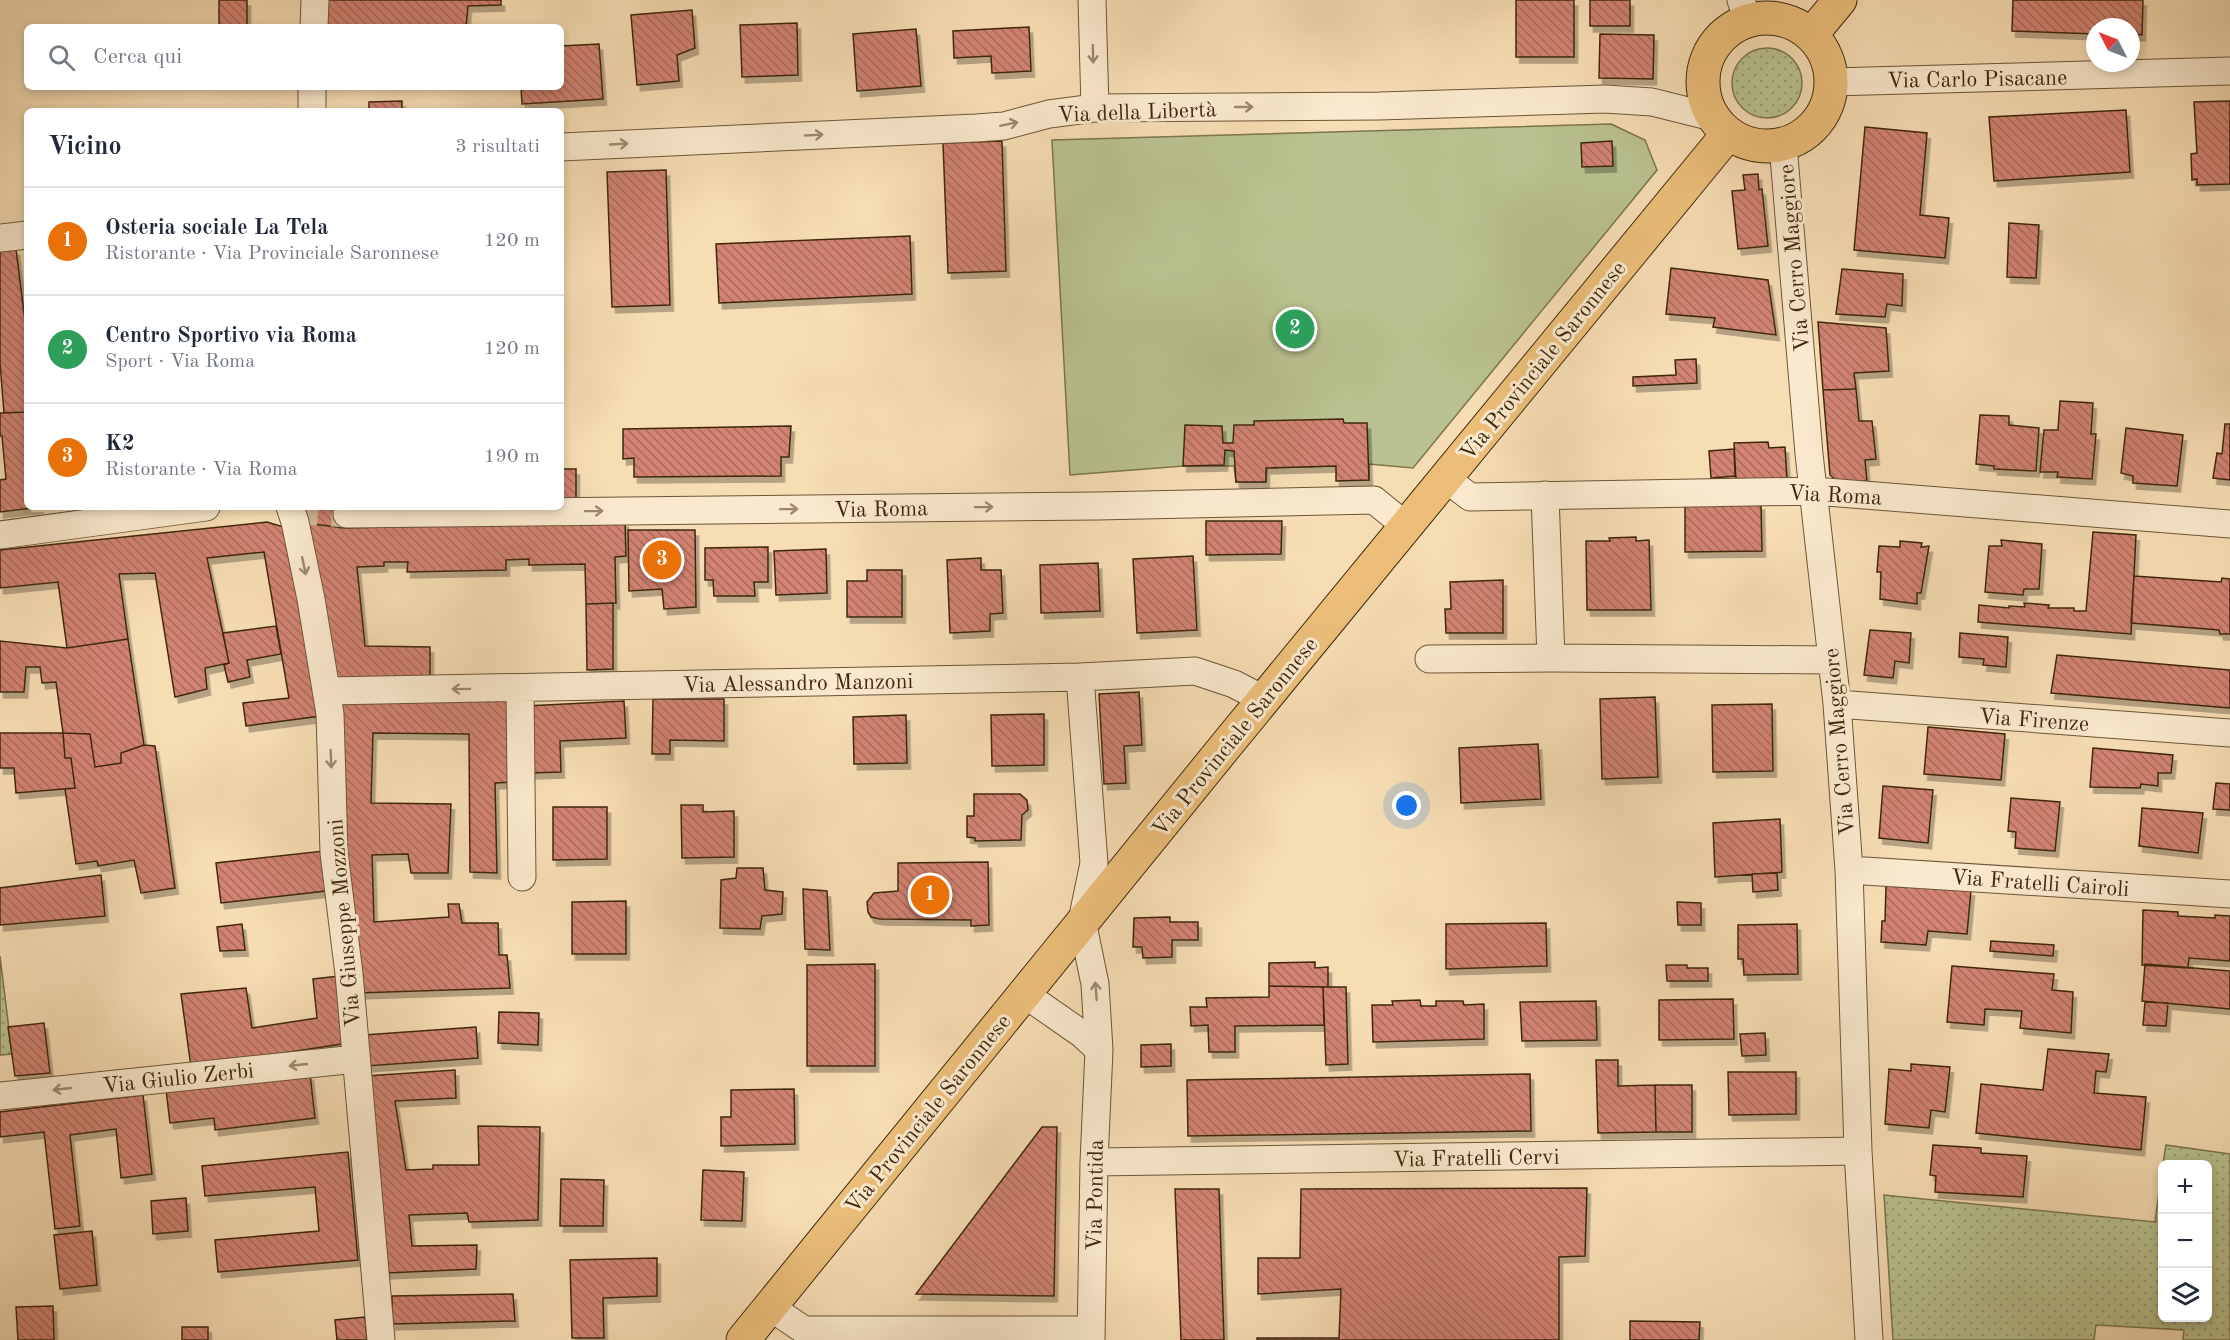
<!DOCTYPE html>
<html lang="it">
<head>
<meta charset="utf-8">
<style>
	:root { --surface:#fff; --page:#f2f2f3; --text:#1f2937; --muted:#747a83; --line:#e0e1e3; --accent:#2563eb }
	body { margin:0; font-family:"Old Standard TT",serif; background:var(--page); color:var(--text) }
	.controls { position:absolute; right:18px; bottom:18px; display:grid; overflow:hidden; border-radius:9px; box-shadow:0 3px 9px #0003 }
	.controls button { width:54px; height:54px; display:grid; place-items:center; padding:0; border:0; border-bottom:2px solid var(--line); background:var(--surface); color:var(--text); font:30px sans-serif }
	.compass { position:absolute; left:2086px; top:18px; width:54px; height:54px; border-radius:50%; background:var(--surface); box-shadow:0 3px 9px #0003; rotate:312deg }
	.you { position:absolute; left:1407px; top:806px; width:21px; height:21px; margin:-15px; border:4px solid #fff; border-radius:50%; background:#1a73e8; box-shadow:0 0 0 9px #1a73e833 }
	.badge { display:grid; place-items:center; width:39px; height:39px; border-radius:50%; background:var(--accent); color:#fff; font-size:20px; font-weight:700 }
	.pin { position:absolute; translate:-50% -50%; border:3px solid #fff; box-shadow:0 2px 6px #0006 }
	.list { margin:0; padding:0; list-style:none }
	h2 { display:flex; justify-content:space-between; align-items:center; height:78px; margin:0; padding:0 24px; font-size:26px }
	h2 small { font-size:20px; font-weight:400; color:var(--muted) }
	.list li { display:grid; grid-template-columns:39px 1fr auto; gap:18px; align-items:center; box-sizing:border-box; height:108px; padding:0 24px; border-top:2px solid var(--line) }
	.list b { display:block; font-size:22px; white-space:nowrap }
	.list p { margin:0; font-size:20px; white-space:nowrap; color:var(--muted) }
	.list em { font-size:20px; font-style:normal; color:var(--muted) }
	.icon { flex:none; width:33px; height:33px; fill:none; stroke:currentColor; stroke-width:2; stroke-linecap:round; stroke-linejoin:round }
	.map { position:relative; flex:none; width:2230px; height:1340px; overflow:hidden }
	.search { position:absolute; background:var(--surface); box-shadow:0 3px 9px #0003; left:24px; top:24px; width:540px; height:66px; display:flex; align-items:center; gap:15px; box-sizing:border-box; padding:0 21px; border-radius:9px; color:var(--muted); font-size:22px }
	.panel { position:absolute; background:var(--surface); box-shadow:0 3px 9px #0003; left:24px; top:108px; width:540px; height:402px; border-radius:9px }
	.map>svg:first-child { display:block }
	.grass { fill:url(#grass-dots); stroke:#7c754e; stroke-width:1.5 }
	.garden { fill:#b9c290; stroke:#7c754e; stroke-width:1.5 }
	.building { fill:url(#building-back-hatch); stroke:#3e280c; stroke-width:1.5; filter:url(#shadow) }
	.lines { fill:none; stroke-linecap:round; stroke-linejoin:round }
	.minor-tunnel { stroke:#d2b992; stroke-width:27; stroke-dasharray:27 14; stroke-linecap:butt }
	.minor-casing { stroke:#6c5536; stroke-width:29 }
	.primary-casing { stroke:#3e280c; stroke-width:35 }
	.minor { stroke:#fae9ce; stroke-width:27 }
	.primary { stroke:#ecbe7a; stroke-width:33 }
	.oneway { stroke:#9c886d }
	.labels { text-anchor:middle; stroke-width:6; stroke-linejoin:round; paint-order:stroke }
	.street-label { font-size:22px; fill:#3e280c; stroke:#fae9ce }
</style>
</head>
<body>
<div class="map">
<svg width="2230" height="1340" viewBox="0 0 2230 1340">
	<defs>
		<pattern id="grass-dots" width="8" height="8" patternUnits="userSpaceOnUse" patternTransform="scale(1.5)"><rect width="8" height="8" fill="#b9c290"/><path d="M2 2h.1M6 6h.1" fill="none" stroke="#989e74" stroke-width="1.8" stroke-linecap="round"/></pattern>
		<pattern id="building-back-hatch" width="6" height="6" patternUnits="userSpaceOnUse" patternTransform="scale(1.5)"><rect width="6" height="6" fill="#d28372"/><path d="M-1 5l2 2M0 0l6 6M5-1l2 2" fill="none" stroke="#ac6b5c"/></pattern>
		<filter id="shadow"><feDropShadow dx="3.5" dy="6" stdDeviation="0" flood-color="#0004"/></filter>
	</defs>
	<rect width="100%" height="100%" fill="#f7ddb4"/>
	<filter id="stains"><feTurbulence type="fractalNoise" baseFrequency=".00333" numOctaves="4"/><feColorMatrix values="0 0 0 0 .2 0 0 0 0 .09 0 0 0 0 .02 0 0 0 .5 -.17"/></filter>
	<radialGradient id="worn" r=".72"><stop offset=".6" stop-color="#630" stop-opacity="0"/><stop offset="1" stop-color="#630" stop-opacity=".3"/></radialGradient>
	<path class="grass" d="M1732 83a35 35 0 1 1 70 0a35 35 0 1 1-70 0Z
		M0 956 12 1054 0 1055Z
		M2166 1145 2230 1154V1340H2183L2184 1330 2096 1325 2094 1340H1893L1884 1195 2155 1222 2162 1169V1318H2208V1164H2163Z"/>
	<path class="garden" d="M1611 124 1645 140 1657 170 1413 468 1369 464V480L1336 466 1267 468 1266 482H1236L1234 466H1183L1070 475 1052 140Z"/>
	<path class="building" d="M219 0H247V27H219Z
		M326 0H501V5L468 6 466 27H325Z
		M1516 0H1574V57H1516Z
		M1590 0H1630V26H1590Z
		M2013 0H2143L2142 35 2131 34V27H2095V34L2012 31Z
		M692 10 695 48 677 55 679 81 637 85 631 15Z
		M797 23 798 75 742 77 740 25Z
		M1029 27 1031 71 992 73 991 56 954 58 953 31Z
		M916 29 921 86 857 91 853 34Z
		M1600 34 1654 35 1653 79 1599 78Z
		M599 44 603 99 522 104 521 87H561V46Z
		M402 101V111H369V102Z
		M2230 101V184L2197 185V179L2192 180 2191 154 2197 153 2194 102Z
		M2126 110 2130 172 1994 181 1989 117Z
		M1865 127 1927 133 1920 215 1949 218 1945 258 1854 250Z
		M1002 141 1006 271 948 273 943 143Z
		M1612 141 1613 166 1582 167 1581 143Z
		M666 170 670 305 612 307 607 172Z
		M1758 174 1759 190 1762 189 1768 246 1738 249 1732 191 1745 190 1743 175Z
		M2009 223 2039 225 2036 278 2007 277Z
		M910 236 912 294 719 303 716 244Z
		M16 249 27 337V412L4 413 0 363V250Z
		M1671 268 1768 280 1776 335 1713 327 1715 318 1666 314Z
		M1842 269 1903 274 1902 306 1887 304 1885 317 1836 314Z
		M1818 322 1886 328 1889 371 1854 373 1856 389 1823 390Z
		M1696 359 1697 383 1633 386V377L1676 375 1675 360Z
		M1856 389 1859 421H1872L1876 459 1865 460 1867 481 1839 483 1830 475 1823 390Z
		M2060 401 2093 403 2091 434H2096L2092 479 2057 477 2058 472H2040L2044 430H2058Z
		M27 412V507H41L0 512V480L6 479 2 436H0V413Z
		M1980 415 2009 416V425L2039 428 2036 471 1994 469V466L1976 464Z
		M1343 419 1344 423H1367L1369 480 1336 481V466L1266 468V482H1236L1234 451 1225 450 1224 465 1183 466 1185 425 1222 426 1223 443H1233L1234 425H1254V421Z
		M2225 424H2230V480L2213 478 2217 453 2222 454Z
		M791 426 789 457H781V476L634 477V458L623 459V429Z
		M2126 428 2183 435 2177 486 2133 483V476L2121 473Z
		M1768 442 1769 448 1785 447 1787 479 1736 481 1734 443Z
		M1734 449 1735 476 1711 478 1709 451Z
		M561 469H576V499H561Z
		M1761 504 1762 551 1685 552V505Z
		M304 507H345L344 528 305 523Z
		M625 521 626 556 615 557 616 603 586 604 585 564 529 565V559L506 560V570L407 572 408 562H384V566L357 567 365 646 430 647V680L340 682 329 674 305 523 344 528Z
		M1206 521H1282L1281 554 1206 555Z
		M267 522 287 528 321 716 246 726 243 703 289 698 264 552 207 558 229 663 205 668 207 689 175 697 155 573 119 574 128 639 67 648 58 582 0 588V550Z
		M628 530H695L696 607 664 609 662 589 629 591Z
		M2093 532 2136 535 2131 634 1978 622 1979 605 2009 608V606L2025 607 2024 603 2049 605 2048 608H2074V611H2086Z
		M1636 537V541L1649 540 1651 610H1587L1586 541H1610L1609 538Z
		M2001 540 2042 544 2039 589H2024L2023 595 1985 592 1989 546H2002Z
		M1900 541 1922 543 1921 547 1929 546 1921 593H1917V604L1880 599 1881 572H1877L1879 546 1900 547Z
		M768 547V582H754L755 596H714L713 580H705V548Z
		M826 549 827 593 776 595 774 551Z
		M1193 556 1197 630 1137 633 1133 559Z
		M981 558V570H1001L1003 613 990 614V631L950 633 947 560Z
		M1098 563 1100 611 1041 613 1040 565Z
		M867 570H902V617H847V581H867Z
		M2134 576 2221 582 2222 578 2230 579V634H2220L2219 630 2131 623Z
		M1503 580V633H1446L1445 609H1451L1450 582Z
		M613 603V669L587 670 586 604Z
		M276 626 281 654 247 660 250 677 228 682 224 665 229 663 223 633Z
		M1870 630 1911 633 1909 663 1895 661 1893 678 1864 675Z
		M1960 633 2008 637 2006 667 1983 665 1984 659 1959 657Z
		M128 639 144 745 121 753V763L95 767 90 734 63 733 56 682 42 683 40 667H26L24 692H0V641L67 648Z
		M2057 655 2230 670V708L2051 693Z
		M1139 692 1142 745 1124 746 1126 783 1104 784 1099 694Z
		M1655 697 1658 777 1602 779 1600 699Z
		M337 698H513L517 782 495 783 497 873 470 872 469 734 373 733 371 803 451 804 448 873H411L408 854 372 855 374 922 449 917 448 904H459L462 923H498L499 955H507L510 988 357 993Z
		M653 699H724V741L670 740V754H652Z
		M624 701 626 738 560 741 561 772 529 773 526 706Z
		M1772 704 1773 771 1713 772 1712 705Z
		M1044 714V765L992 766 991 715Z
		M906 715 907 763 854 764 853 717Z
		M1928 727 2005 734 2001 780 1924 774Z
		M0 733H63L65 758H71L75 788 16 793 14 768H0Z
		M63 733 90 734 95 767 121 763V753L144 745 155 746 175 888 141 893 134 860 98 866 97 861 76 864 65 789 75 788 71 758H65Z
		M1538 744 1541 799 1461 803 1459 748Z
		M2093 748 2173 755 2171 773H2158V786L2141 784 2140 788 2090 787Z
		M2216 783 2230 784V810L2213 809Z
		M1883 786 1933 790 1928 843 1879 838Z
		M974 794H1020L1027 800 1028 810 1022 815 1021 840 975 841V838L967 837V816H974Z
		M2011 798 2060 802 2055 851 2015 848 2016 832 2008 831Z
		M681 805H703V812L734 811V857L682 858Z
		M553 807H607V859L553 860Z
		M2142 808 2203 813 2198 853 2139 846Z
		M1780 819 1782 872 1715 877 1713 823Z
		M324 851 326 891 221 903 216 863Z
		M988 862 989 925 971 926V920L880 919 871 917 868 912 867 902 874 893 898 891V863Z
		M737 868H763L765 890 783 892 782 914 762 916 760 929 720 928 721 880 736 878Z
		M1777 873 1778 890 1753 892 1752 874Z
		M101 875 105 916 0 925V888Z
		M1886 886 1971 890 1967 934 1928 931 1926 945 1881 942 1882 921H1885Z
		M803 889 827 891 830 950 805 949Z
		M626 901V954H572V902Z
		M1677 902 1701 903V925H1678Z
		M2143 910 2178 912V916L2215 918V915L2230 916V961L2189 958 2188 968 2142 965Z
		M1170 917V922H1198V940H1172V957L1143 958 1142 947H1133L1134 918Z
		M1546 923 1547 966 1446 969V924Z
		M242 924 245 950 220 951 217 927Z
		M1797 924 1798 974 1744 975 1743 959H1738V925Z
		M1991 941 2054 945 2053 956 1990 951Z
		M1315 962V968L1328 967V987L1269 986V963Z
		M875 964V1066H807V965Z
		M2145 964 2230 971V1009L2142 1001Z
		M1666 965H1687V968H1708V981H1667Z
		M1952 966 2054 974 2052 990 2073 992 2071 1033 2020 1028 2022 1011 1985 1009 1984 1025 1947 1022Z
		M339 976 348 1043 191 1067 181 994 246 988 252 1028 317 1018 313 979Z
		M1269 986 1323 987 1324 1025 1235 1026V1052H1209L1208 1025 1191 1026 1190 1007H1207L1206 998 1269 997Z
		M1323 987H1346L1348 1064 1326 1065Z
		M1733 999 1734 1039 1659 1040V1000Z
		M1420 1000 1421 1006H1436V1001H1463L1464 1005 1484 1004V1039L1373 1042 1372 1005H1393L1392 1001Z
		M1596 1001 1597 1040 1522 1041 1520 1002Z
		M2145 1002 2168 1003 2166 1026 2143 1025Z
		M499 1012 539 1013 538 1045 498 1043Z
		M44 1023 50 1073 15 1076 8 1027Z
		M476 1027 478 1058 366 1066 364 1035Z
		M1765 1033 1766 1055 1742 1056 1740 1034Z
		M1171 1044V1066L1141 1067V1045Z
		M2048 1049 2109 1054 2106 1072 2096 1071 2094 1093 2146 1097 2141 1150 1976 1133 1981 1084 2043 1090Z
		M1596 1060H1618V1086L1655 1085 1656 1132 1598 1133Z
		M1911 1064 1950 1067 1945 1112 1931 1110 1929 1128 1885 1124 1889 1069 1911 1071Z
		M455 1070 456 1098 395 1101 406 1170 433 1169V1165H479L478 1126 540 1127 538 1220 469 1222 467 1213 409 1215 412 1246 477 1245 476 1269 386 1273 366 1076Z
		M1728 1072H1796V1114L1729 1115Z
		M310 1074 315 1118 215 1130 214 1118 170 1123 166 1090Z
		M1530 1074 1531 1131 1188 1136 1187 1080Z
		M1655 1085H1692V1132H1656Z
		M794 1089 795 1144 721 1146V1117H731V1090Z
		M143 1095 152 1174 121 1178 116 1129 70 1135 80 1226 55 1229 44 1132 0 1137V1112Z
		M1042 1127H1057L1054 1296 916 1294Z
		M1933 1145 1981 1148V1153L2027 1156 2023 1197 1935 1192 1936 1176 1930 1175Z
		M348 1152 358 1260 218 1272 215 1240 319 1231 315 1187 205 1196 202 1166Z
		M703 1170 744 1172 742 1221 701 1220Z
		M561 1179 604 1180 603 1226H560Z
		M1587 1188 1585 1256 1559 1257V1340H1257V1338H1339L1341 1289 1258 1294V1258H1300L1301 1189Z
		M1175 1189H1219L1224 1340H1181Z
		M186 1198 188 1231 153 1234 151 1201Z
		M92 1231 97 1285 60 1289 54 1235Z
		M657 1258V1296L603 1298 604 1338H572L570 1260Z
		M513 1294 515 1321 392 1324V1296Z
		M53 1306 54 1340H18L16 1307Z
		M365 1317 367 1340H337L335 1320Z
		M1630 1321 1700 1322 1699 1340H1630Z
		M182 1327H208V1340H182Z"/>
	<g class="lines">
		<path class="minor-tunnel" d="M291 510 347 514"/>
		<g class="minor-casing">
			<path id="minor" d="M1092 0 1095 108
				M1741 0 1748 21
				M314 27 315 0
				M1832 82 2230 71
				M312 111V87
				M1783 145 1809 454 1837 704 1849 870 1858 1151 1869 1340
				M561 147 976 128 1004 126 1049 114 1095 108 1379 106 1605 99 1652 102 1712 117
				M0 238 27 235
				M1445 478 1470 497 1814 491 2230 524
				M1545 495 1551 658
				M290 507 295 522 311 599 330 714 334 853 349 974 381 1340
				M347 514 1097 506 1374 500 1406 526
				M0 535 206 507
				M1429 659 1551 658 1832 660
				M1080 677 1094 863 1082 921 1095 984 1099 1050 1094 1162 1091 1340
				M520 688 522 877
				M327 691 1080 677 1195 671 1234 684 1263 699
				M1837 704 2230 733
				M1849 870 2230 894
				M1023 993 1082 1034 1099 1050
				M0 1096 356 1059
				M1094 1162 1858 1151
				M770 1307 804 1330H1091"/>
		</g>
		<g class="primary-casing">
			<path id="primary" d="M1703 82a64 64 0 1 1 128 0a64 64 0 1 1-128 0Z
				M1811 35 1840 0
				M743 1340 1228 743 1728 134"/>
		</g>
		<use href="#minor" class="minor"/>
		<use href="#primary" class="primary"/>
	</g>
	<defs><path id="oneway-shaft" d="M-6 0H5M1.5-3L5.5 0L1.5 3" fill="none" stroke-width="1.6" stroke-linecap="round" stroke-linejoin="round" transform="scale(1.5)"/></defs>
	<g class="oneway">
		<use href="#oneway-shaft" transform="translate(1093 54) rotate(89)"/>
		<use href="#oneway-shaft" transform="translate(1244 107)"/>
		<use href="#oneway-shaft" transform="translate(1009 124) rotate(-12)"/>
		<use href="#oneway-shaft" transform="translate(814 135) rotate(-3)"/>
		<use href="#oneway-shaft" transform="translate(619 144) rotate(-3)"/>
		<use href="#oneway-shaft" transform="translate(984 507) rotate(-1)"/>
		<use href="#oneway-shaft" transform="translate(789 509) rotate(-1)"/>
		<use href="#oneway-shaft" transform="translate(594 511) rotate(-1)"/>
		<use href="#oneway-shaft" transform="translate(304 566) rotate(78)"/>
		<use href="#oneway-shaft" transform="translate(461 689) rotate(179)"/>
		<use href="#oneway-shaft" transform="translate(331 759) rotate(88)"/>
		<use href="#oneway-shaft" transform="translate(1096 991) rotate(-94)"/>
		<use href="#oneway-shaft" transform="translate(298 1065) rotate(174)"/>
		<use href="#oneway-shaft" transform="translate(62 1089) rotate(174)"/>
	</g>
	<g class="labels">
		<g class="street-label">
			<text transform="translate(1977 78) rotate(-1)" y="8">Via Carlo Pisacane</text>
			<text transform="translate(1137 111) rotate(-2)" y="8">Via della Libertà</text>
			<text transform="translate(1793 258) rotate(-95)" y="8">Via Cerro Maggiore</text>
			<text transform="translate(1542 360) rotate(-51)" y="8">Via Provinciale Saronnese</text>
			<text transform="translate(1835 494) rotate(3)" y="8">Via Roma</text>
			<text transform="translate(881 508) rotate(-1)" y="8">Via Roma</text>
			<text transform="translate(798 682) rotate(-1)" y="8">Via Alessandro Manzoni</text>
			<text transform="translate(2034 719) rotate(4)" y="8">Via Firenze</text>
			<text transform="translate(1234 736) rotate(-51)" y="8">Via Provinciale Saronnese</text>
			<text transform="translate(1838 742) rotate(-95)" y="8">Via Cerro Maggiore</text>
			<text transform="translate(2040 882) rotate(4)" y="8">Via Fratelli Cairoli</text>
			<text transform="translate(343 923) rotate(-95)" y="8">Via Giuseppe Mozzoni</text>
			<text transform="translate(178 1077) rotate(-6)" y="8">Via Giulio Zerbi</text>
			<text transform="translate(927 1113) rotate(-51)" y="8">Via Provinciale Saronnese</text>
			<text transform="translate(1476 1157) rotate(-1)" y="8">Via Fratelli Cervi</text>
			<text transform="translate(1094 1195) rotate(-89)" y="8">Via Pontida</text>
		</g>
	</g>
	<rect width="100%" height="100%" filter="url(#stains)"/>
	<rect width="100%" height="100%" fill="url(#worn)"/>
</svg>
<div class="controls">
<button>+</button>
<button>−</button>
<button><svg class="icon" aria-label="layers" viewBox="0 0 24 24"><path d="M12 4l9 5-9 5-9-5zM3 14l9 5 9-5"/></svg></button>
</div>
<svg class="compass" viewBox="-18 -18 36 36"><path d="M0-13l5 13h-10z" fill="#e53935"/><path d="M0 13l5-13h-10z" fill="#747a83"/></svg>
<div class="you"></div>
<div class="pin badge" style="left:930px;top:895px;background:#e8710a">1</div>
<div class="pin badge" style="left:1295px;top:329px;background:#2e9e5b">2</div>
<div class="pin badge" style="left:662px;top:560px;background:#e8710a">3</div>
<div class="search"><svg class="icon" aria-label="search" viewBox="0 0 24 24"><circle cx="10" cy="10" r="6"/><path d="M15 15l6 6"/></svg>Cerca qui</div>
<section class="panel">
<h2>Vicino<small>3 risultati</small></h2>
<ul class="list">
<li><span class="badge" style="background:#e8710a">1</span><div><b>Osteria sociale La Tela</b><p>Ristorante · Via Provinciale Saronnese</p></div><em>120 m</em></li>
<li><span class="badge" style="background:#2e9e5b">2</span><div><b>Centro Sportivo via Roma</b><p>Sport · Via Roma</p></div><em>120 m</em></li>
<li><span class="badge" style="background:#e8710a">3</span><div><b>K2</b><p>Ristorante · Via Roma</p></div><em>190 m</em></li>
</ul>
</section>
</div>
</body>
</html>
